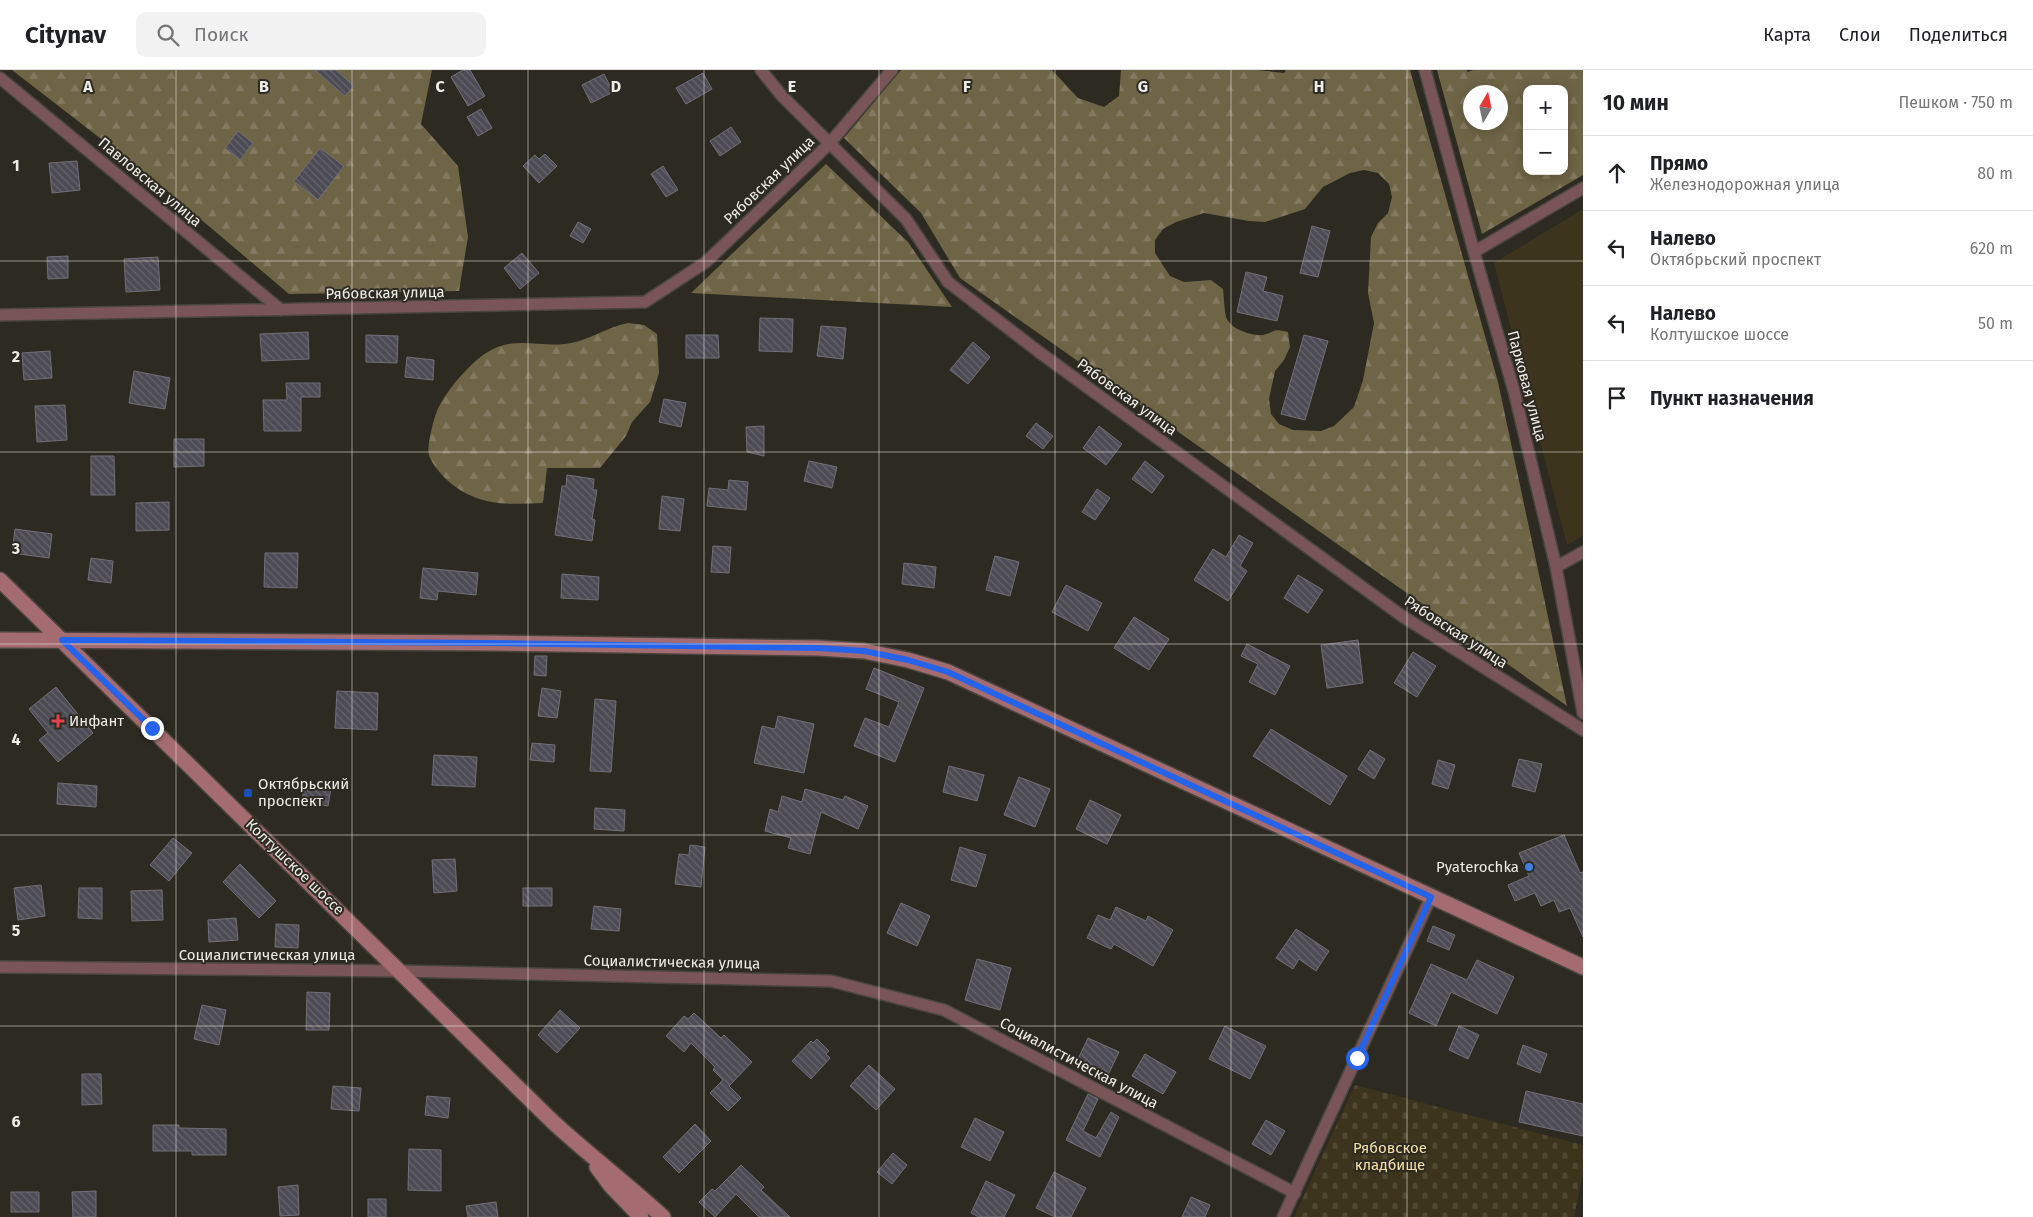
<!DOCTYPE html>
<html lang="ru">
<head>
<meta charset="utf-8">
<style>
	:root { --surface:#fff; --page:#f2f2f2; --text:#202124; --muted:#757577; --line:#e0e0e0 }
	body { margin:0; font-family:"Fira Sans",sans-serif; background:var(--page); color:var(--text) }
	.controls { position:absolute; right:15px; top:15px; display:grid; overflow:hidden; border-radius:10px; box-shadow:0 2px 12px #0003 }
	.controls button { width:45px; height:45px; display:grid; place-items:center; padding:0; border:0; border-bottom:1px solid var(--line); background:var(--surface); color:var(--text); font:25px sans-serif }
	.compass { position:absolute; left:1463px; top:15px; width:45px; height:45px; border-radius:50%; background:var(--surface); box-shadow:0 2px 12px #0003; rotate:9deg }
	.stop { position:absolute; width:15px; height:15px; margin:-11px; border:4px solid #2563eb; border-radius:50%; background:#fff }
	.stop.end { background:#2563eb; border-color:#fff; box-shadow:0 1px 5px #0008 }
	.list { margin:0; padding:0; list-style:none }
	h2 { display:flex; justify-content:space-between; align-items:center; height:65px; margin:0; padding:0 20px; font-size:21px }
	h2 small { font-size:16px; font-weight:400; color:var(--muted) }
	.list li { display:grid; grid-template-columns:32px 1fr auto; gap:15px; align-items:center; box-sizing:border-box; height:75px; padding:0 20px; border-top:1px solid var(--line) }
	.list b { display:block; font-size:19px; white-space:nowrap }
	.list p { margin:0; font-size:16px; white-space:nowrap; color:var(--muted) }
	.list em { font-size:16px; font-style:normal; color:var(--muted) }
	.icon { flex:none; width:28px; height:28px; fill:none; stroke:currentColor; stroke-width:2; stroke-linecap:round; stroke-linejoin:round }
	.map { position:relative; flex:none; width:1583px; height:1147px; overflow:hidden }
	header { display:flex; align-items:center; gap:30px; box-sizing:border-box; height:70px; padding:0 25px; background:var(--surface); border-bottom:1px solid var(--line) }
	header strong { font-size:24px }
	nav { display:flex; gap:28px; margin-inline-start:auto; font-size:18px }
	.search { width:350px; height:45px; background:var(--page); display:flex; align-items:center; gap:12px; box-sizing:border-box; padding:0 18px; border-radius:10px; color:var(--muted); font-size:19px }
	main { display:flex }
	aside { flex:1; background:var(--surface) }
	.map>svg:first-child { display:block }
	.green { fill:#3c341c }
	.forest { fill:url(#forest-firs); fill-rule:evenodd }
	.cemetery { fill:url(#cemetery-stones) }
	.building { fill:url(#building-back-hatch); stroke:#717079 }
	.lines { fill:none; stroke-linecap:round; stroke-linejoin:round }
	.street-casing { stroke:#48453e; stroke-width:14 }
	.secondary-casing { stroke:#48453e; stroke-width:18 }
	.street { stroke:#795557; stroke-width:11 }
	.secondary { stroke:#a46c70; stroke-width:15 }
	.route { stroke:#2563eb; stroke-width:6 }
	.grid { fill:none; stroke:#eeece7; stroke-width:1; stroke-opacity:0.55 }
	.health-dot { fill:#e0444e; stroke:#2d2a22; stroke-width:2 }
	.transit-dot { fill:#1a4fb4; stroke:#2d2a22; stroke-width:2 }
	.shop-dot { fill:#3f7fe0; stroke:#2d2a22; stroke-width:2 }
	.labels { text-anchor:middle; stroke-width:4; stroke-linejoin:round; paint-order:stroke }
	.street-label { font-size:15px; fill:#eeece7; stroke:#2d2a22 }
	.poi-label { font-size:15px; fill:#eeece7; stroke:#2d2a22; text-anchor:start }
	.park-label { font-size:15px; fill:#f3e0a7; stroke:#2d2a22 }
	.grid-label { font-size:16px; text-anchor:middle; font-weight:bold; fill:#eeece7; stroke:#2d2a22; stroke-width:4; stroke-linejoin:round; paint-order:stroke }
</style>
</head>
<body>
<header>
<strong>Citynav</strong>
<div class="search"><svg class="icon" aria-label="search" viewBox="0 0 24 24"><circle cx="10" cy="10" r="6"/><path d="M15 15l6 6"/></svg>Поиск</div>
<nav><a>Карта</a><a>Слои</a><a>Поделиться</a></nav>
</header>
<main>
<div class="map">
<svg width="1583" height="1147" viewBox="0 0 1583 1147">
	<defs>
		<pattern id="forest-firs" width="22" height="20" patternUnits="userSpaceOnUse" patternTransform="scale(1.25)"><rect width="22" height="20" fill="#6e6446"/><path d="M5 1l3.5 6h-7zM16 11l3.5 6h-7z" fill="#837a61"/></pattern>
		<pattern id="cemetery-stones" width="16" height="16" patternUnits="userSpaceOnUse" patternTransform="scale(1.25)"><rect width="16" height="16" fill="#3c341c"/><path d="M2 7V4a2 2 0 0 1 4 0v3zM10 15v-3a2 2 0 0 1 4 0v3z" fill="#4f4832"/></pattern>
		<pattern id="building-back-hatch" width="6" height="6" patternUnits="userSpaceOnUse" patternTransform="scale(1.25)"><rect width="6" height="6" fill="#4c4a53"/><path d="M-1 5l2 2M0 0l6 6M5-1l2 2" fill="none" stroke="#66646c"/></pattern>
	</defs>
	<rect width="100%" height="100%" fill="#2d2a22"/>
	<path class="green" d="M1583 139V466L1567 475 1494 193Z"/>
	<path class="forest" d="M12 0H432L421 54 458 96 468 167 459 221 289 224 158 113Z
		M901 0H1052L1078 28 1104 37 1119 26 1121 0H1258L1284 3 1286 0H1410L1498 312 1567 636 960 208 921 143 844 68ZM1364 100 1378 103 1389 114 1392 127 1388 143 1378 153 1371 167 1368 223 1374 253 1363 310 1354 337 1334 356 1321 361 1293 360 1279 354 1271 344 1269 329 1275 301 1284 290 1290 277 1288 262C1270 258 1277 262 1263 265 1251 266 1230 259 1226 247 1224 238 1224 228 1223 219L1211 210 1184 212 1170 206 1155 183V170L1163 159 1176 152 1204 143 1249 151 1265 152 1305 139 1323 117 1350 103Z
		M1437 0H1466L1468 2 1473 0H1583V105L1482 164ZM1527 19H1564V101H1527ZM1500 22V52H1470V22Z
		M826 94 908 172 952 237 691 223Z
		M628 253 644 255 657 264 659 303 650 332 632 352 626 366 600 398H547L543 433C519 434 494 436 472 426 456 420 438 404 430 388 427 382 429 373 430 366 432 359 433 351 436 344 442 325 469 294 486 283 515 264 540 279 571 273 591 269 608 257 628 253Z"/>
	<path class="cemetery" d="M1355 1015 1583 1075V1102L1574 1147H1294Z"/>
	<path class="building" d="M315 0H336L354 16 345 26Z
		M463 0H470L485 26 468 36 451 7Z
		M703 3 712 19 686 34 676 18Z
		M604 4 613 22 591 33 582 15Z
		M481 39 492 58 478 66 467 47Z
		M731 57 741 72 720 86 710 71Z
		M238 61 253 73 240 90 225 78Z
		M320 78 344 96 318 130 294 111Z
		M545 84 557 96 539 113 523 96 535 85 539 89Z
		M77 91 80 120 52 123 49 93Z
		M663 96 678 120 666 127 651 104Z
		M578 152 591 159 583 173 570 166Z
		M1312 156 1330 161 1318 207 1300 203Z
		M522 183 539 203 520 219 504 198Z
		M68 186V208L48 209 47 187Z
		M158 187 160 220 126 222 124 189Z
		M1246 202 1267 207 1263 221 1283 226 1277 251 1237 242Z
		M760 248 793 249 792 282 759 281Z
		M821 256 846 258 843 289 817 286Z
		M308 262 309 289 262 291 260 264Z
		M366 265 398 266 397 293 366 292Z
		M686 265H718L719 288H686Z
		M1304 265 1328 271 1305 350 1281 344Z
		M973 272 990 287 968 314 950 300Z
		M50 281 52 308 24 310 22 283Z
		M407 287 434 290 433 310 405 307Z
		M134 301 170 308 165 339 129 333Z
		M286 313H320V327H301V361H264L263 330H287Z
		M664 329 686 333 681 357 659 352Z
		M65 335 67 370 37 372 35 336Z
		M1036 353 1053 366 1043 379 1026 366Z
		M764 356V386L747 382 746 357Z
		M1099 356 1122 374 1106 395 1083 378Z
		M174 369H204V396L174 397Z
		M91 386H114L115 425H91Z
		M809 391 837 397 832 418 804 411Z
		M1145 391 1164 406 1152 423 1132 409Z
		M567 405 594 409 593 420H597L592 449 595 450 592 471 555 465 562 416H566Z
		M729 410 748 412 746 440 707 436 709 418 728 420Z
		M1097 419 1110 428 1095 450 1082 442Z
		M662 426 684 429 680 461 659 459Z
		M169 432V460L136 461V433Z
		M15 459 52 464 49 488 12 483Z
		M1239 465 1253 473 1240 496 1247 501 1228 531 1194 510 1213 479 1226 487Z
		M713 476 731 477 729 503 711 502Z
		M265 483H298L297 518 264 517Z
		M995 486 1019 492 1010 526 986 520Z
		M91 488 113 491 111 513 88 510Z
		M904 493 936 497 934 518 902 514Z
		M423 498 478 503 476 525 438 521 437 530 420 528Z
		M562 504 599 507 598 530 561 528Z
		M1298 505 1323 520 1308 543 1284 528Z
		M1066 515 1102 533 1088 561 1052 542Z
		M1134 547 1169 569 1149 600 1114 578Z
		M1358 570 1363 613 1327 618 1321 575Z
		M1247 574 1290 596 1275 625 1249 612 1258 594 1241 586Z
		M1413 582 1436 596 1417 627 1394 613Z
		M535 586H547L546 606 534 605Z
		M874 598 924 618 895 692 854 676 865 648 889 657 899 632 866 619Z
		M56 617 93 663 58 692 39 670 48 663 29 639Z
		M542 618 561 621 557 648 538 646Z
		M337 621 378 623 377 660 335 658Z
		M595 629 616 631 611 702 590 701Z
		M778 646 814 654 804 703 754 693 762 656 775 659Z
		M1271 659 1347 706 1330 735 1253 686Z
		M532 673 555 675 554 692 530 690Z
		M1370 680 1385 689 1374 709 1358 699Z
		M434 685 477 687 475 717 432 715Z
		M1519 689 1542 694 1535 722 1512 716Z
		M1438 690 1455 695 1448 719 1432 714Z
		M949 696 984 705 977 731 943 722Z
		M1019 707 1050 719 1035 757 1004 745Z
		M58 713 97 716 96 737 57 734Z
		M305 713 331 718 328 736 302 731Z
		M805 719 843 730 845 726 868 736 858 759 821 742 810 784 788 778 791 768 765 761 770 739 778 742 782 726 802 732Z
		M1090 730 1121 745 1107 774 1076 759Z
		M595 738 625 740 624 761 594 759Z
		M1564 765 1580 803 1583 802V867L1570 838 1559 842 1554 830 1541 836 1535 823 1515 831 1508 815 1529 806 1519 783Z
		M173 768 192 783 169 811 150 795Z
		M690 775 705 777 701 817 675 814 679 784 689 785Z
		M960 777 986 785 976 817 951 810Z
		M455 789 457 821 434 823 432 790Z
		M240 794 276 831 259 848 223 812Z
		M41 815 45 846 18 850 14 818Z
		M79 818H102V849L78 848Z
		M523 818H552V836H523Z
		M162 820 163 850 132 851 131 821Z
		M901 833 930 846 917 876 887 863Z
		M594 836 621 839 619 861 591 859Z
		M1116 837 1146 851 1148 846 1173 860 1153 896 1114 874 1111 879 1087 868 1098 845 1110 850Z
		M236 848 238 870 209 872 208 850Z
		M276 854 299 855 298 878 275 877Z
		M1433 856 1455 865 1449 880 1427 871Z
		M1296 859 1329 881 1316 901 1299 889 1293 899 1276 888Z
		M977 889 1011 898 1000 940 965 930Z
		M1477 890 1514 907 1497 944 1451 922 1436 956 1409 943 1431 894 1467 910Z
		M307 922 330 923 329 960H306Z
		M202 935 226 940 219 975 194 969Z
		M560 940 580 958 557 983 538 965Z
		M694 943 721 968 724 965 752 992 729 1016 741 1028 728 1041 710 1023 723 1010 713 1000 715 997 691 973 684 982 666 966 684 946 688 949Z
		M1225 956 1266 976 1250 1009 1209 989Z
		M1459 956 1479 965 1468 989 1449 980Z
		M1088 968 1119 982 1108 1005 1077 991Z
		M817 969 829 981 826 984 830 988 811 1009 792 991 811 971 813 973Z
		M1523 975 1547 984 1540 1003 1517 994Z
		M1145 984 1176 1002 1163 1024 1132 1006Z
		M869 995 895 1019 876 1040 850 1016Z
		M82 1004H101L102 1034 82 1035Z
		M333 1016 361 1018 359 1041 331 1039Z
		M1526 1021 1583 1034V1066L1519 1052Z
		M1088 1024 1098 1029 1083 1061 1096 1068 1111 1042 1119 1047 1100 1087 1066 1070Z
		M427 1026 450 1028 448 1048 425 1045Z
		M975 1048 1004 1062 990 1091 961 1077Z
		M1266 1050 1285 1061 1271 1085 1252 1074Z
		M695 1054 711 1071 679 1103 663 1087Z
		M153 1055H179V1058L226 1059V1085H192V1081H153Z
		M409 1079 441 1080V1121L408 1120Z
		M893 1083 907 1095 892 1114 877 1102Z
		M741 1095 764 1117 761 1120 790 1147H759L736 1124 715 1147 699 1132 712 1119 715 1121Z
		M1054 1102 1086 1118 1071 1147H1055L1036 1138Z
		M986 1111 1015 1125 1004 1147H979L971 1143Z
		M298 1115 299 1145 280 1146 278 1117Z
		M96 1121V1147H73L72 1122Z
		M11 1122H39V1142H11Z
		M1191 1127 1210 1135 1205 1147H1182Z
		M368 1129H386V1147H368Z
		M496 1132 498 1147H468L466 1136Z"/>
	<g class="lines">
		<g class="street-casing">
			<path id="street" d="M761 0 782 26 906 149 948 212 1039 282 1402 546 1583 660
				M1425 0 1474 182 1514 321 1556 497 1583 643
				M0 8 281 240
				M1474 182 1583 118
				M0 245 645 232 706 192 829 74 892 0
				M1556 497 1583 482
				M0 897 399 901 831 911 944 940 1295 1123
				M1283 1147 1431 827"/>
		</g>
		<g class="secondary-casing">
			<path id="secondary" d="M0 510 553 1052C589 1085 627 1114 663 1147
				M0 570 492 573 819 578 864 581 908 590 948 602 1583 897
				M597 1097 611 1116 641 1147"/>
		</g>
		<use href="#street" class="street"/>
		<use href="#secondary" class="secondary"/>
	</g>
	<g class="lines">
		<path class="route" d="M152 658 62 570 492 573 819 578 864 581 908 590 948 602 1431 827 1357 988"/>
	</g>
	<path class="grid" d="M176 0V1147M352 0V1147M528 0V1147M704 0V1147M879 0V1147M1055 0V1147M1231 0V1147M1407 0V1147M0 191H1583M0 382H1583M0 574H1583M0 765H1583M0 956H1583"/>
	<path class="health-dot" d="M55.5 643.5h5v5h5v5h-5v5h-5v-5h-5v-5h5z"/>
	<rect class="transit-dot" x="243" y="718" width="10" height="10" rx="2.5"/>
	<circle class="shop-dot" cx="1529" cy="797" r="5"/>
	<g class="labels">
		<g class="street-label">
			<text transform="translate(769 110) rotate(-44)" y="5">Рябовская улица</text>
			<text transform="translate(150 112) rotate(40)" y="5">Павловская улица</text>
			<text transform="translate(385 223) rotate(-1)" y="5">Рябовская улица</text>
			<text transform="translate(1527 316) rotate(75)" y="5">Парковая улица</text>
			<text transform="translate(1127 327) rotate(36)" y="5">Рябовская улица</text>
			<text transform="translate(1456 562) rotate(33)" y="5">Рябовская улица</text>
			<text transform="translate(295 797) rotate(44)" y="5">Колтушское шоссе</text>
			<text x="267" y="890">Социалистическая улица</text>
			<text transform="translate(672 892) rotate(1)" y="5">Социалистическая улица</text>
			<text transform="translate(1079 993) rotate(28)" y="5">Социалистическая улица</text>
		</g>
		<g class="poi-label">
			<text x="69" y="656">Инфант</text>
			<text x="258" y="719">Октябрьский<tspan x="258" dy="17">проспект</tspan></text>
			<text x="1519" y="802" text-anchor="end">Pyaterochka</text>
		</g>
		<g class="park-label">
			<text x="1390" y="1083">Рябовское<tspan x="1390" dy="17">кладбище</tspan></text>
		</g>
	</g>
	<g class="grid-label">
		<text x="88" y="22">A</text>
		<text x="264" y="22">B</text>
		<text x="440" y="22">C</text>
		<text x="616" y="22">D</text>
		<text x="792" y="22">E</text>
		<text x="967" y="22">F</text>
		<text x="1143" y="22">G</text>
		<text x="1319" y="22">H</text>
		<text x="16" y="101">1</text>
		<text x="16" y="292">2</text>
		<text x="16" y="484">3</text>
		<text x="16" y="675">4</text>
		<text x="16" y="866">5</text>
		<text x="16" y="1057">6</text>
	</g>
</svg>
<div class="controls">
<button>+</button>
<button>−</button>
</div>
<svg class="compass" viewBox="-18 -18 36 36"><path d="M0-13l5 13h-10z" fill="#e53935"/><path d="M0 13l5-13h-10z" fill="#757577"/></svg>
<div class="stop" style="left:1357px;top:988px"></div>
<div class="stop end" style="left:152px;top:658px"></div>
</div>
<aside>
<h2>10 мин<small>Пешком · 750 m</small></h2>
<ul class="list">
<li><svg class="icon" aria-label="ahead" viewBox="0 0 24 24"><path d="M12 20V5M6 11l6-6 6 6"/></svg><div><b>Прямо</b><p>Железнодорожная улица</p></div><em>80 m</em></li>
<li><svg class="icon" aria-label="left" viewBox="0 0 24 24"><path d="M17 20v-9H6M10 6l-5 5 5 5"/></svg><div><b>Налево</b><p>Октябрьский проспект</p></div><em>620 m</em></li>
<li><svg class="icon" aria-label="left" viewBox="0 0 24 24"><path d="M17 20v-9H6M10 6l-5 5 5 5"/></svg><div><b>Налево</b><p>Колтушское шоссе</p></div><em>50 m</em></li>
<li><svg class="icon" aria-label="arrive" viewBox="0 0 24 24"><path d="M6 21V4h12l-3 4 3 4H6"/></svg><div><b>Пункт назначения</b></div></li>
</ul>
</aside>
</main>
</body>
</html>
